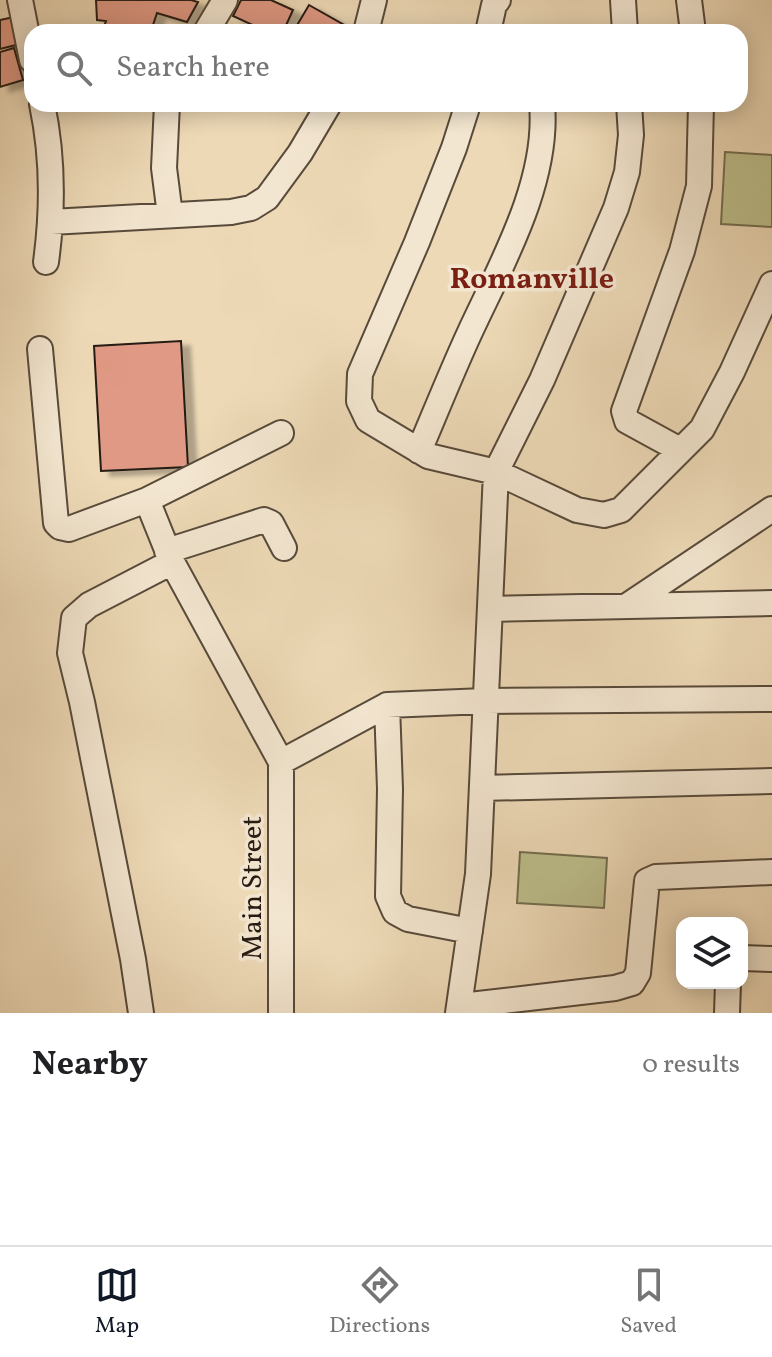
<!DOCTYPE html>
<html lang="en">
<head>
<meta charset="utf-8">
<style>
	:root { --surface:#fff; --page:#f2f2f2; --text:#202124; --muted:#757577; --line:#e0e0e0; --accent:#111827 }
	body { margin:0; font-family:Vollkorn,serif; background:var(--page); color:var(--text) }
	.controls { position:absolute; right:24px; bottom:24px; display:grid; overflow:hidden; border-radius:16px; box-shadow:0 4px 20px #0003 }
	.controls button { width:72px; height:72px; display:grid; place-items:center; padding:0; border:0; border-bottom:2px solid var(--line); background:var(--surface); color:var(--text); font:40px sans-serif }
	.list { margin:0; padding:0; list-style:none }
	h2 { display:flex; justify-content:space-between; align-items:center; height:104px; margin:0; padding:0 32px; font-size:34px }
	h2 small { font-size:26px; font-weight:400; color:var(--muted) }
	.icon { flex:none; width:44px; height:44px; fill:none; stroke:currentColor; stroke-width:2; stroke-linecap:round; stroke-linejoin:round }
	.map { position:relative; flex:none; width:772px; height:1013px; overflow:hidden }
	.search { position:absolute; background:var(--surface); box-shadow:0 4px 20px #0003; left:24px; right:24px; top:24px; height:88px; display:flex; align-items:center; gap:20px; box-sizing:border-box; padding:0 28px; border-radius:24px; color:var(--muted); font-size:30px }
	.sheet { height:232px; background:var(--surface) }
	nav { display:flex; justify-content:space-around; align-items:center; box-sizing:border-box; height:112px; border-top:2px solid var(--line); background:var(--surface); font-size:22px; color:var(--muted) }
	nav a { display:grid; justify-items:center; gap:4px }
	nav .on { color:var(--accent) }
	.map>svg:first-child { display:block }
	.green { fill:#bcbe8b; stroke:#726c4e; stroke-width:2 }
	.building { fill:#e09984; stroke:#271b12; stroke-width:2; filter:url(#shadow) }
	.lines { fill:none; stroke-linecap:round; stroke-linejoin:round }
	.minor-casing { stroke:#584a3b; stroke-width:28 }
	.minor { stroke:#f3e6d0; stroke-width:24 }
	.labels { text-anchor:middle; stroke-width:7; stroke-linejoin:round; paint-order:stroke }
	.street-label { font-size:28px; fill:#271b12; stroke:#f3e6d0 }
	.neighbourhood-label { font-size:30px; font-weight:bold; fill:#7a1f14; stroke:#f3e6d0 }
</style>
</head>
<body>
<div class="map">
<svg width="772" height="1013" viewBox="0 0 772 1013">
	<defs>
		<filter id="shadow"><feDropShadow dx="9" dy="5" stdDeviation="2" flood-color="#0004"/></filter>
	</defs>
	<rect width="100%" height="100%" fill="#edd9b6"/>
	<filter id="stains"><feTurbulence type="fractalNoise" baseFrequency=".0025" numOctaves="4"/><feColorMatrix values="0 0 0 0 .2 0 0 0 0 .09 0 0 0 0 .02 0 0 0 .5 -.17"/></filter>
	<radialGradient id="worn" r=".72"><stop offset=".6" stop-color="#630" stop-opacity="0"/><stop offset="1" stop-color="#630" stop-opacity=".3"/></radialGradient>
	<path class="green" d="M725 152 772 155V227L721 224Z
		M520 852 607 858 604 908 517 903Z"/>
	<path class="building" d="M96 0H191L198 2 187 22 157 13 153 25 159 32H102L106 21 97 20Z
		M241 0H271L293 10 283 32H268L233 16Z
		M309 5 353 30 352 32H293Z
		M14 17 20 44 0 49V20Z
		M14 48 23 80 0 87V52Z
		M181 341 188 467 101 471 94 346Z"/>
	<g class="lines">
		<g class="minor-casing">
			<path id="minor" d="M20 0 32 60
				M623 0 625 32
				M689 0 693 32
				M206 32 225 0
				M366 32 374 0
				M488 32 494 5 498 0
				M42 104C53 156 53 210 46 262
				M167 104 164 168 170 215
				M468 104 454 148 417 242 360 374 359 401 368 420 428 456 496 472 577 510 604 515 621 510 702 429 732 372 772 284
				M51 222 231 212 251 208 267 198 300 153 329 104
				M40 349 56 523 60 527 69 529 147 500 172 562 281 762V1013
				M680 450 627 421 624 411 682 251 699 186 701 104
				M419 451C436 411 452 371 470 332 502 263 549 181 542 104
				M147 500 281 433
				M167 551 264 520 271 523 284 548
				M627 606 772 509
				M490 609 772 603
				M387 705 390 789 388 896 395 912 408 919 470 931
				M281 762 387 705 485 701 772 699
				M482 788 772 781
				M742 958 772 959
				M461 1006 615 988 632 983 638 973 647 881 656 877 772 872
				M141 1013 133 959 82 702 70 653 74 618 89 605 172 562
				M458 1013 478 874 496 472 542 380 616 208 627 172 631 135 629 104
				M727 1013 728 983"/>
		</g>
		<use href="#minor" class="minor"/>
	</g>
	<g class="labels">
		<g class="street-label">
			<text transform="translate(251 888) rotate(-90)" y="10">Main Street</text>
		</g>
		<g class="neighbourhood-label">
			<text x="532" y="288">Romanville</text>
		</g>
	</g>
	<rect width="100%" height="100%" filter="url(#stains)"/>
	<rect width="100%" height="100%" fill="url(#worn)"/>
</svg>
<div class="controls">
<button><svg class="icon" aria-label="layers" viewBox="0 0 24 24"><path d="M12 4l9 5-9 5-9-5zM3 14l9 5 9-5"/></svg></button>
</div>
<div class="search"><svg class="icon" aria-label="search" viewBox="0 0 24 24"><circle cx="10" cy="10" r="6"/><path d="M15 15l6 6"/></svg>Search here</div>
</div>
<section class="sheet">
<h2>Nearby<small>0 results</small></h2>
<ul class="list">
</ul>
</section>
<nav>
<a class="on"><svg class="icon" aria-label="map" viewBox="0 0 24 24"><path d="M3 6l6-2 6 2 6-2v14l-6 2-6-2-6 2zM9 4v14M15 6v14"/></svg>Map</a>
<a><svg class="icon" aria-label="directions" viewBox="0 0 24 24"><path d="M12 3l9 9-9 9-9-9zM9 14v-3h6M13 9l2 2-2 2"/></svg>Directions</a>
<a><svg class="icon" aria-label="saved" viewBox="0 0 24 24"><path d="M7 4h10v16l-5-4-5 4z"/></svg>Saved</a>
</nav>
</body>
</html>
